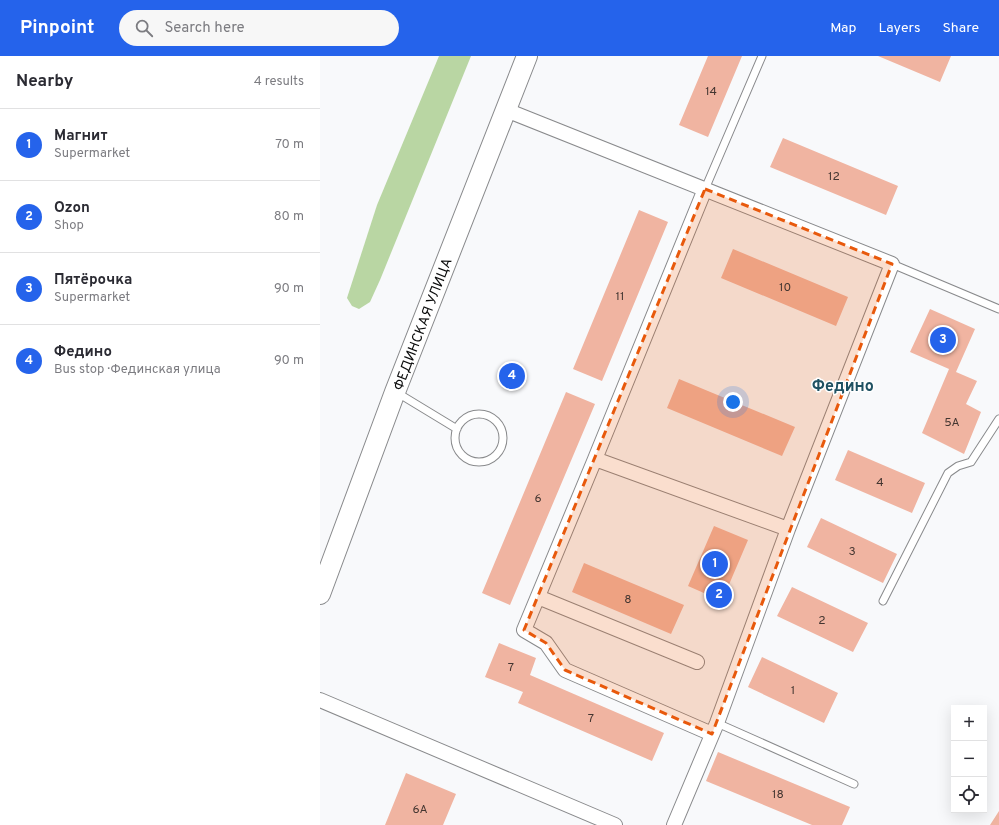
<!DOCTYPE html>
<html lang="en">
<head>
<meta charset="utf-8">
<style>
	:root { --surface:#fff; --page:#f7f7f7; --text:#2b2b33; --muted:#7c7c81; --line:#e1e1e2; --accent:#2563eb }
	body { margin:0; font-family:Overpass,sans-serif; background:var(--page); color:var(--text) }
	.controls { position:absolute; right:12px; bottom:12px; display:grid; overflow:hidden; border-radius:0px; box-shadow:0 4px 16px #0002 }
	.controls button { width:36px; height:36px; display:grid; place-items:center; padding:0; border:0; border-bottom:1px solid var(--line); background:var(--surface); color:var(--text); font:20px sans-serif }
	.you { position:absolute; left:413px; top:346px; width:14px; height:14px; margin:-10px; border:3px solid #fff; border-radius:50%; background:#1a73e8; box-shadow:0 0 0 6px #1a73e833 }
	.badge { display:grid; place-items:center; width:26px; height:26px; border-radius:50%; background:var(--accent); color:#fff; font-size:13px; font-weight:700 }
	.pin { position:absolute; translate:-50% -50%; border:2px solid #fff; box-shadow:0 1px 4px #0006 }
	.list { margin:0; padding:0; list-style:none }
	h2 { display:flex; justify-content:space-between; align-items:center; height:52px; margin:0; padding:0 16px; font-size:17px }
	h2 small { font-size:13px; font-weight:400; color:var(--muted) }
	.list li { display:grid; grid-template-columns:26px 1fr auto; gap:12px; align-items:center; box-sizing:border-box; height:72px; padding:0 16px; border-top:1px solid var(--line) }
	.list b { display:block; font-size:15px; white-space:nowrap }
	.list p { margin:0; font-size:13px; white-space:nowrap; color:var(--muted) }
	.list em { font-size:13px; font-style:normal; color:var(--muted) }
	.icon { flex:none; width:22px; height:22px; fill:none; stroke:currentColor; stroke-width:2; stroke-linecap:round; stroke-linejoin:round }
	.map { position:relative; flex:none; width:679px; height:769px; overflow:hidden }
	header { display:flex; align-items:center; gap:24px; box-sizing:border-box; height:56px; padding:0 20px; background:var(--accent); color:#fff }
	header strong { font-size:19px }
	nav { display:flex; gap:22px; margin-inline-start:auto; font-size:14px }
	.search { width:280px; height:36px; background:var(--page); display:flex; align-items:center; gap:10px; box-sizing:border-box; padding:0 14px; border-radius:22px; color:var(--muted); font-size:15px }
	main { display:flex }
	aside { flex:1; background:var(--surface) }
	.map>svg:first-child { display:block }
	.forest { fill:#b9d6a3 }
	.building { fill:#f0b4a1 }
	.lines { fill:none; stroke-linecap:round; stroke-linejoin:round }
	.lane-casing { stroke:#898a8c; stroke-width:9 }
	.street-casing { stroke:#898a8c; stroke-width:16 }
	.secondary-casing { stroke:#898a8c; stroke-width:22 }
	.lane { stroke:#fff; stroke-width:7 }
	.street { stroke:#fff; stroke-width:14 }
	.secondary { stroke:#fff; stroke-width:20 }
	.marked { fill:#e8590c; fill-opacity:0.2; stroke:#e8590c; stroke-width:3; stroke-dasharray:8 5; stroke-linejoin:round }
	.labels { text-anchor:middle; stroke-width:3; stroke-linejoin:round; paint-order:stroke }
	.number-label { font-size:12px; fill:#443631 }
	.street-label { font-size:14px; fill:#0b0c0c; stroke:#fff }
	.quarter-label { font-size:16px; font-weight:bold; fill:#1f5162; stroke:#fff }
</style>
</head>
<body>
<header>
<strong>Pinpoint</strong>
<div class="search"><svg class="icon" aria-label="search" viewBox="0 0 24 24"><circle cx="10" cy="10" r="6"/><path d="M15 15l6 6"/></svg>Search here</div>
<nav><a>Map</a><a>Layers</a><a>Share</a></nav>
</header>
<main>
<aside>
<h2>Nearby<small>4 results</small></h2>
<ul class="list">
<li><span class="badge">1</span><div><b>Магнит</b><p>Supermarket</p></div><em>70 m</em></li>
<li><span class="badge">2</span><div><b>Ozon</b><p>Shop</p></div><em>80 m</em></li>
<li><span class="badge">3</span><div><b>Пятёрочка</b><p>Supermarket</p></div><em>90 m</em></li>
<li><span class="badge">4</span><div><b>Федино</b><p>Bus stop · Фединская улица</p></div><em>90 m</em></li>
</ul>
</aside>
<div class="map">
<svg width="679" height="769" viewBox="0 0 679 769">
	<rect width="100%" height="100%" fill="#f8f9fb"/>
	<path class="forest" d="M119 0H151L60 224 50 246 39 253 32 250 27 242 57 149Z"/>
	<path class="building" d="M388 0H422L388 81 359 69Z
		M558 0H631L620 26Z
		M463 82 578 130 566 159 450 111Z
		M319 154 348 166 282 325 253 313Z
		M413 193 528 241 516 270 401 222Z
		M610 253 655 273 636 316 657 325 646 348 661 356 644 398 602 377 629 313 590 296Z
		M359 323 475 371 462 400 347 352Z
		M246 336 275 348 190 549 162 537Z
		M528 394 605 427 592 457 515 424Z
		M501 462 577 498 563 527 487 491Z
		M394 470 428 484 402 545 368 530Z
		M264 507 364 549 351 578 252 536Z
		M472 531 548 567 533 596 457 560Z
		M179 587 216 602 210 619 344 677 332 705 198 647 203 636 165 621Z
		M442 601 518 637 504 667 428 631Z
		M398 696 530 751 522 769H492L386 725Z
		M86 717 136 738 123 769H65Z
		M679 755V769H670Z"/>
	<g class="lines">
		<g class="lane-casing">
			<path id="lane" d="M385 133 442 0
				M572 208 679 253
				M76 336 137 373
				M135 382a24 24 0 1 1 48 0a24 24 0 1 1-48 0Z
				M563 545 628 417 638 410 651 406 679 363
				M397 667 534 728"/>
		</g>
		<g class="street-casing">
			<path id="street" d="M186 54 572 208 468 473 397 667 354 769
				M385 133 275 403 468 473
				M275 403 204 574 226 587 245 614 392 678
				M218 541 377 606
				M0 644 295 769"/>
		</g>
		<g class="secondary-casing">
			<path id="secondary" d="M0 538 75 336 207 0"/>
		</g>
		<use href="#lane" class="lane"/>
		<use href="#street" class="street"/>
		<use href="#secondary" class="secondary"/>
	</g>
	<path class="marked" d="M385 133 572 208 392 678 245 614 226 587 204 574Z"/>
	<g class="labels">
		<g class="number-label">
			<text x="391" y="39">14</text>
			<text x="514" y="124">12</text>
			<text x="465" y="235">10</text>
			<text x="300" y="244">11</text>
			<text x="632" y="370">5А</text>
			<text x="560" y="430">4</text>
			<text x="218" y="446">6</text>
			<text x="532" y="499">3</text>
			<text x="308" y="547">8</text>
			<text x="502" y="568">2</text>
			<text x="191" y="615">7</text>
			<text x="473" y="638">1</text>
			<text x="271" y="666">7</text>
			<text x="458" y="742">18</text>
			<text x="100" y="757">6А</text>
		</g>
		<g class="street-label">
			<text transform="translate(102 268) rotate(-69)" y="5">ФЕДИНСКАЯ УЛИЦА</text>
		</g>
		<g class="quarter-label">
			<text x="523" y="335">Федино</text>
		</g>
	</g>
</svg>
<div class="controls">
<button>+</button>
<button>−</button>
<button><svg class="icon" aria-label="locate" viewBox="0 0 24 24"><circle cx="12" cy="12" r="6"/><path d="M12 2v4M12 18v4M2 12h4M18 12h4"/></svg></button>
</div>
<div class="you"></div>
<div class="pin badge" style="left:395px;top:508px">1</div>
<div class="pin badge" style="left:399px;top:539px">2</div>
<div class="pin badge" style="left:623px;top:284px">3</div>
<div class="pin badge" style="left:192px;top:320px">4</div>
</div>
</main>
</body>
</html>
